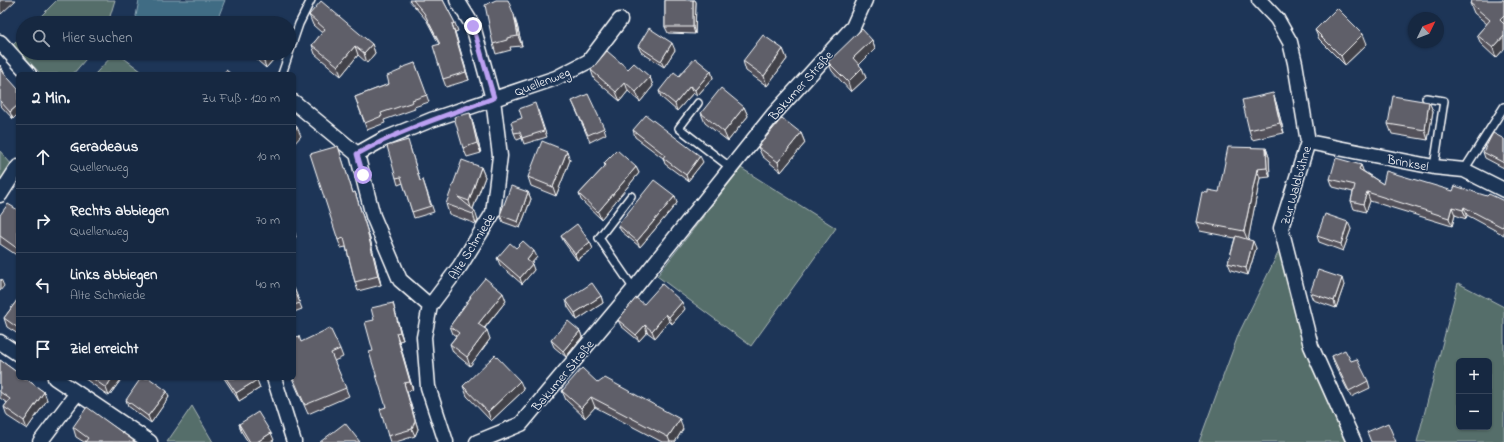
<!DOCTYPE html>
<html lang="de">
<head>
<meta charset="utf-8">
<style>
	:root { --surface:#162841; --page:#1f3048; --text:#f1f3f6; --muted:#9ea6b1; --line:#35445a }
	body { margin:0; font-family:"Indie Flower",sans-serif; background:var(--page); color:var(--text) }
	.controls { position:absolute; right:12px; bottom:12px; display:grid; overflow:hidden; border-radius:6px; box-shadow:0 1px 3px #0004 }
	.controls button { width:36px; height:36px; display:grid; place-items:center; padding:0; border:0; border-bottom:1px solid var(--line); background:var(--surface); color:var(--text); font:20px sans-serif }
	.compass { position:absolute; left:1408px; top:12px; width:36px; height:36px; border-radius:50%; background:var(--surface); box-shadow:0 1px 3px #0004; rotate:47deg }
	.stop { position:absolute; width:12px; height:12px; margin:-9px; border:3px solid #bca0f2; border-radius:50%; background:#fff }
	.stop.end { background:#bca0f2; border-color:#fff; box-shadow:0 1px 4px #0008 }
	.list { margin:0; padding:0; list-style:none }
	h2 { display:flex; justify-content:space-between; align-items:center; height:52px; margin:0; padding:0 16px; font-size:17px }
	h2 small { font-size:13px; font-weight:400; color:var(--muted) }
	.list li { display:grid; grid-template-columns:26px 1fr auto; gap:12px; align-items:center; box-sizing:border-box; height:64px; padding:0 16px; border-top:1px solid var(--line) }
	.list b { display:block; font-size:15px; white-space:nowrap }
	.list p { margin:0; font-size:13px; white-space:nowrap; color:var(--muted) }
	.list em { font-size:13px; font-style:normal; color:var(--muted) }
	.icon { flex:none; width:22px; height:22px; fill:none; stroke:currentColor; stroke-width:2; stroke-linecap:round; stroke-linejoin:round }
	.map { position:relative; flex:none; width:1504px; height:442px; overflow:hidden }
	.search { position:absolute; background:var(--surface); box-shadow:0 1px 3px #0004; left:16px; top:16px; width:280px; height:44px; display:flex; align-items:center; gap:10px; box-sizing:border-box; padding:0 14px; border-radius:22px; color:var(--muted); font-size:15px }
	.panel { position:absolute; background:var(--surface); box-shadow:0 1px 3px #0004; left:16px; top:72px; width:280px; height:308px; border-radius:6px }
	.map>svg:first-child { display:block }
	.green { fill:#546e6b; stroke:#aab6b5; fill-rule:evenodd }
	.water { fill:#406c84; stroke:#8ca7b5 }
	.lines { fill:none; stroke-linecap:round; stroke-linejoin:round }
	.lane-casing { stroke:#fff; stroke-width:10 }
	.street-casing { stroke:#fff; stroke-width:17 }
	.lane { stroke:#1d3557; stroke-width:7 }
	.street { stroke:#1d3557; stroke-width:14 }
	.wall { fill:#52515a; stroke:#fff }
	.shaded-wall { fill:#42424a; stroke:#fff }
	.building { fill:#5f5e69; stroke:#fff }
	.route { stroke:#bca0f2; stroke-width:5 }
	.labels { text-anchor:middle; stroke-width:3; stroke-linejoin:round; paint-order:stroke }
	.street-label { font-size:13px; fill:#fff; stroke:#1d3557 }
</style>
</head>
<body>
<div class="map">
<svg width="1504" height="442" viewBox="0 0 1504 442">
	<rect width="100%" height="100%" fill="#1d3557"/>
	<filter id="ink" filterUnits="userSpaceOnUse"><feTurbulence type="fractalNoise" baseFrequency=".025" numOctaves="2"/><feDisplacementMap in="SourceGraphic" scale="8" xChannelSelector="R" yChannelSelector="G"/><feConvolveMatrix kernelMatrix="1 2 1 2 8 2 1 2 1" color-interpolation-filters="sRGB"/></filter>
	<g filter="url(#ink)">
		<path class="green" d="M57 0H115L108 23H34Z
			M23 35V53H91L73 74H41L13 45Z
			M115 53H117L145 74H95Z
			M0 151 12 165 0 183Z
			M741 168 836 228 751 346 657 276Z
			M1281 247 1347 442H1199L1239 333Z
			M1458 283 1504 307V442H1417ZM1459 361H1489V427H1459Z
			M192 406 213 442H167Z"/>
		<path class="water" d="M139 0H225L216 23H140L136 16Z"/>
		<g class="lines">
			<g class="lane-casing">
				<path id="lane" d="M282 74 299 24 311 0
					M1426 98 1444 101 1434 167
					M698 103 679 128 731 168
					M1464 170 1504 107
					M631 196 599 238 634 289"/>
			</g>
			<g class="street-casing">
				<path id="street" d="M1259 0 1277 19 1290 42 1295 63 1308 142 1281 228 1311 346 1354 442
					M0 42 29 74
					M294 102 357 154 373 216 400 280 430 306
					M1308 142 1434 167 1464 170 1504 190
					M357 154 382 140 431 120 556 78 589 61 620 20
					M0 195 18 167
					M0 342 18 354
					M55 378 150 442
					M274 378 294 442
					M40 442 77 393
					M446 442 428 387 424 337 430 306 460 266 493 213 500 156 493 99 473 26 457 0
					M477 442 521 424 634 289 773 115 853 27 865 0"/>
			</g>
			<use href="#lane" class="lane"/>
			<use href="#street" class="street"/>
		</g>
		<path class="wall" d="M409 0H443L455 23 458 31 455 32 469 80 446 87 443 79 439 44 427 21Z
			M665 0H695L696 2 695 34 668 33 665 27Z
			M1504 0V49L1496 58 1481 44 1477 35 1487 24 1474 13 1470 3Z
			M309 15 372 44 375 53 367 63 358 55 341 76 315 54 312 45 322 33 313 25Z
			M517 25 522 46 510 47 511 50 496 54 493 44Z
			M1315 30 1367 44 1345 65 1319 39Z
			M872 40 875 49 859 65 862 68 866 78 851 92 832 71 828 62Z
			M638 46 675 50 664 67 641 52Z
			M783 49 787 59 767 86 746 71 743 61Z
			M249 53H279L266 68Z
			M415 63 429 102 414 107 415 109 384 120 385 123 367 130 355 97 389 84 401 70Z
			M0 65 1 66 4 73 13 119 0 105Z
			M628 69 650 77 653 86 640 102 628 91 620 101 594 79 591 70Z
			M711 71 713 78 697 96 693 93 677 111 661 97 659 91 679 76Z
			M572 101 604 128 606 134 590 142Z
			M1276 102 1284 133 1252 140 1249 130Z
			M1429 102 1433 111 1428 140 1392 134 1388 124Z
			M744 107 748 116 728 141 705 123 701 113Z
			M538 110 547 137 524 144 522 138 517 140 514 133 522 118Z
			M470 113 473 123 481 153 467 157 463 148Z
			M633 130 703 162 688 181 665 164 663 158 635 137Z
			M801 133 805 143 781 172 762 156 758 147Z
			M1504 139V168L1485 158 1483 152Z
			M338 146 353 193 355 192 370 239 381 285 358 291 355 282 346 247 341 248 338 240Z
			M410 147 420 181 423 180 434 212 414 218 403 183 398 185 396 178Z
			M1266 148 1269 157 1270 177 1260 178 1248 240 1256 248 1248 275 1231 270 1228 263 1235 238 1200 231 1196 222 1219 192Z
			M570 160 556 196 531 186 528 177Z
			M604 163 636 167 639 173 601 219 581 200 579 194 605 166Z
			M1361 165 1363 171 1383 184 1453 191 1504 201V235L1467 215 1466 219 1455 215 1452 226 1370 201 1366 212 1354 209 1351 201 1353 192 1333 187 1330 179Z
			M481 167 485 177 473 209 478 221 476 224 449 214 446 204Z
			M528 192 531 199 520 228 503 222 500 215Z
			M675 196 677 203 640 247 621 231 618 225Z
			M18 210V256L0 244V215Z
			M1351 229 1343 251 1319 242 1317 236Z
			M561 236 590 242 593 249 577 260 564 242Z
			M516 248 537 257 531 264 534 270 522 284 500 265 497 258Z
			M1344 285 1336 308 1313 300 1310 293Z
			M294 288 302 309 294 312Z
			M470 296 506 301 485 328 490 339 470 366 453 352 450 344 456 336 453 334 450 326 470 298Z
			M601 296 603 303 577 320 568 307 566 300Z
			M18 299V334L7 327 4 318Z
			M644 304 685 309 672 324 669 321 655 338 647 332 639 341 621 326 618 320Z
			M395 311 403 340 399 341 413 390 407 391 418 429 415 436 396 442H390L388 436 386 407 374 320Z
			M580 331 582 337 566 357 554 347 551 340Z
			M301 342 340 349 343 357 334 361 349 396 308 414 292 378H294Z
			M1332 356 1351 361 1368 381 1370 388 1351 397 1334 363Z
			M0 360 44 392 47 400 27 429 7 416 4 407 7 403 0 398Z
			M84 378H122L109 396Z
			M224 378H256L260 388 239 401Z
			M598 383 683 429 675 442H662L595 407 585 418 566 400 562 391Z
			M463 386 524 390 491 421 467 396Z
			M169 397 151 423 128 406 126 400Z
			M239 424 274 440 270 442H248L241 431Z
			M73 427 135 442H84L76 437Z"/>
		<path class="shaded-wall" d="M0 0H16L1 14 0 10Z
			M693 0H695L696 2 695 34 693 27Z
			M514 15 517 25 522 46 518 36Z
			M1504 16V30L1500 20Z
			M452 24 455 32 469 80 466 72Z
			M1363 34 1367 44 1345 65 1341 56Z
			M1504 36V49L1496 58 1493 48Z
			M872 40 875 49 856 68 853 58Z
			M672 43 675 50 664 67 661 61Z
			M372 44 375 53 367 63 364 53Z
			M355 46 358 55 341 76 338 66Z
			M783 49 787 59 767 86 764 76Z
			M271 53H279L266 68 264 61Z
			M1 66 4 73 0 71V67Z
			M862 68 866 78 851 92 848 82Z
			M711 71 713 78 697 96 695 90Z
			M650 77 653 86 640 102 636 92Z
			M625 82 628 91 620 101 616 92Z
			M690 86 693 93 677 111 675 104Z
			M1273 93 1276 102 1284 133 1280 123Z
			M1429 102 1433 111 1428 140 1425 130Z
			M18 105V114L13 119 10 112Z
			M744 107 748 116 728 141 724 132Z
			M470 113 473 123 481 153 477 143Z
			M297 127 301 136 294 144V131Z
			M801 133 805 143 781 172 778 162Z
			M1266 148 1269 157 1270 177 1267 168Z
			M567 151 570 160 556 196 553 187Z
			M700 156 703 162 688 181 686 175Z
			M1361 165 1364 173 1359 169Z
			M481 167 485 177 472 211 469 201Z
			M636 167 639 173 601 219 598 212Z
			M1257 169 1260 178 1248 241 1244 231Z
			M355 192 370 239 381 285 378 276Z
			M528 192 531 199 520 228 518 222Z
			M1367 192 1370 201 1366 212 1363 204Z
			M675 196 677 203 640 247 637 241Z
			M1452 207 1455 215 1452 226 1449 218Z
			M1464 207 1467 215 1466 219 1463 210Z
			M475 211 478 221 476 224 473 214Z
			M1348 222 1351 229 1343 251 1341 244Z
			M294 230 296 237 294 239Z
			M1253 241 1256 248 1248 275 1246 268Z
			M590 242 593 249 577 260 575 254Z
			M534 251 537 257 529 266 527 260Z
			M532 264 534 270 522 284 520 278Z
			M1342 278 1344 285 1336 308 1334 301Z
			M1 279 4 286 0 291V281Z
			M503 293 506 301 481 332 478 324Z
			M601 296 603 303 577 320 575 313Z
			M682 302 685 309 672 324 669 317Z
			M393 303 395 311 403 340 400 332Z
			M666 314 669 321 655 338 652 331Z
			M645 325 647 332 639 341 636 335Z
			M487 330 490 339 470 366 467 357Z
			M580 331 582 337 566 357 563 351Z
			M396 333 399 341 413 390 410 382Z
			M112 378H122L109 396 106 388Z
			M257 380 260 388 239 401 236 393Z
			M520 381 524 390 491 421 488 412Z
			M404 383 418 429 415 436 412 429Z
			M167 391 169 397 151 423 148 416Z
			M44 392 47 400 27 429 24 421Z
			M591 397 595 407 585 418 581 408Z
			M680 419 683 429 675 442H670L668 437Z
			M271 433 274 440 270 442H257Z"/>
		<path class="building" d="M413 0H443L455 23 452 24 466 72 443 79 433 46 440 44 424 13Z
			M496 0H508L514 15 518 36 507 38V40L493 44 485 5Z
			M665 0H693V27H665Z
			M1473 0H1504V16L1500 20 1504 24V36L1493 48 1477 35 1490 20 1470 3Z
			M321 1 372 44 364 53 355 46 338 66 312 45 325 29 309 15Z
			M1337 8 1363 34 1341 56 1315 30Z
			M649 28 672 43 661 61 638 46Z
			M862 29 872 40 853 58 862 68 848 82 828 62Z
			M763 35 783 49 764 76 743 61Z
			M607 51 628 69 634 63 650 77 636 92 625 82 616 92 591 70Z
			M254 53H271L264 61Z
			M695 58 711 71 695 90 690 86 675 104 659 91 674 72 679 76Z
			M415 63 427 95 412 100 413 102 381 113 382 116 365 123 355 97 389 84 387 76 401 70V68Z
			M0 69 18 89V105L10 112 0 101Z
			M226 70 231 74H223Z
			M721 88 744 107 724 132 701 113Z
			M1273 93 1280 123 1249 130 1242 100Z
			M588 94 604 128 588 135 572 101Z
			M1393 96 1429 102 1425 130 1388 124Z
			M535 103 544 131 522 138 520 132 514 133 511 122 522 118 519 109Z
			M470 113 477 143 463 148 454 117Z
			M646 115 700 156 686 175 663 158 665 155 633 130Z
			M782 118 801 133 778 162 758 147Z
			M294 124 297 127 294 131Z
			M1493 133 1504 139V163L1483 152Z
			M408 140 420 181 423 180 431 206 412 212 401 177 396 178 387 146Z
			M542 141 567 151 553 187 528 177Z
			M338 146 353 193 355 192 367 230 378 276 355 282 344 238 338 240 310 154Z
			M1228 147 1266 148 1267 168 1257 169 1244 231 1196 222 1202 192 1208 193V190L1219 192Z
			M617 150 636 167 598 212 579 194 606 165 604 163Z
			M1336 158 1361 165 1359 169 1383 184 1386 171 1453 191 1455 186 1487 196 1489 194 1504 201V225L1502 227 1464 207 1463 210 1452 207 1449 218 1367 192 1363 204 1351 201 1355 185 1330 179Z
			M462 160 481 167 469 201 458 197 475 211 473 214 446 204Z
			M654 180 675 196 637 241 618 225Z
			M511 186 528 192 518 222 500 215Z
			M8 204 18 210V249L0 236V215Z
			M1325 214 1348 222 1341 244 1317 236Z
			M577 224 590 242 575 254 561 236Z
			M1236 236 1253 241 1246 268 1228 263Z
			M523 241 534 251 527 260 532 264 520 278 497 258 510 243 516 248Z
			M1318 270 1342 278 1334 301 1310 293Z
			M485 278 503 293 478 324 487 330 467 357 450 344 459 333 450 326 471 297 470 296Z
			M592 283 601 296 575 313 566 300Z
			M662 284 682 302 669 317 666 314 652 331 645 325 636 335 618 320 636 298 644 304Z
			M294 288 300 303 294 305Z
			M18 299V328L4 318Z
			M393 303 400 332 396 333 410 382 404 383 415 421 412 429 388 436 380 409 386 407 369 352 373 351 365 322 374 320 371 308Z
			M568 321 580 331 563 351 551 340Z
			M330 328 340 349 331 353 346 388 305 405 293 378H294V338L299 336 301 342Z
			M1345 350 1351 361 1357 359 1368 381 1349 391 1332 356Z
			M495 355 520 381 488 412 463 386Z
			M0 360 18 373V378H25L44 392 24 421 4 407 10 399 0 392Z
			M582 368 598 383 605 378 680 419 668 437 591 397 581 408 562 391Z
			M92 378H112L106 388Z
			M141 378H149L167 391 148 416 126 400Z
			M226 378H256L257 380 236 393Z
			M87 407 134 441V442H85L88 438 73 427Z
			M258 412 271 433 257 442H250L239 424Z
			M345 423 360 442H320Z
			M1388 423 1396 442H1371L1367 432Z"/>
	</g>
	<g class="lines" filter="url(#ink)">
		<path class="route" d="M363 175 357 154C400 130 447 115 494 98L473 26"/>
	</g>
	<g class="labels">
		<g class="street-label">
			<text transform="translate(542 81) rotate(-21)" y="5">Quellenweg</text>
			<text transform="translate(800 85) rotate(-48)" y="5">Bakumer Straße</text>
			<text transform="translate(1408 162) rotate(11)" y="5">Brinksel</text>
			<text transform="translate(1295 185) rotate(-74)" y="5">Zur Waldbühne</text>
			<text transform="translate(471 246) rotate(-58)" y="5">Alte Schmiede</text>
			<text transform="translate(562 375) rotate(-50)" y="5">Bakumer Straße</text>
		</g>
	</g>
</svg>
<div class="controls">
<button>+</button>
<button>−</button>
</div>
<svg class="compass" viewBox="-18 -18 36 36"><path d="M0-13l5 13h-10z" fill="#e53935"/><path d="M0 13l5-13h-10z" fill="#9ea6b1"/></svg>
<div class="stop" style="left:363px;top:175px"></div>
<div class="stop end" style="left:473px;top:26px"></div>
<div class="search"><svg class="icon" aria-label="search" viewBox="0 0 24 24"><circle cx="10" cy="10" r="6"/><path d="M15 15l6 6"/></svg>Hier suchen</div>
<section class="panel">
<h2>2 Min.<small>Zu Fuß · 120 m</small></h2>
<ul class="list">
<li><svg class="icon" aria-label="ahead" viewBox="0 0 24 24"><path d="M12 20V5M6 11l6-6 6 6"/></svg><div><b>Geradeaus</b><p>Quellenweg</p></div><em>10 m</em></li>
<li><svg class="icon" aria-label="right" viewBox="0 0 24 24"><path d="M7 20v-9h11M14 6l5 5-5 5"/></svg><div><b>Rechts abbiegen</b><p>Quellenweg</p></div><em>70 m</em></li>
<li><svg class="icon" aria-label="left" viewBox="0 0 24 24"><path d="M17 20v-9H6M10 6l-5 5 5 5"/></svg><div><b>Links abbiegen</b><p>Alte Schmiede</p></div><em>40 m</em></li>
<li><svg class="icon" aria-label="arrive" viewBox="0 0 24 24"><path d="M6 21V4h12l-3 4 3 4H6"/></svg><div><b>Ziel erreicht</b></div></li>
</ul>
</section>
</div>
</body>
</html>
